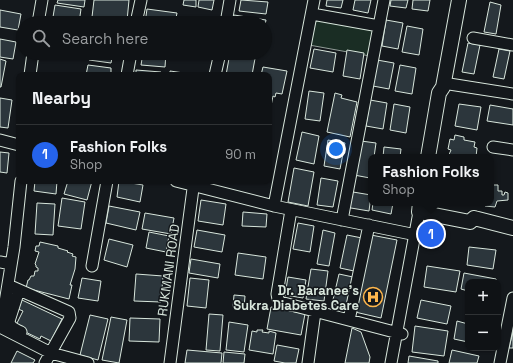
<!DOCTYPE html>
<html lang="en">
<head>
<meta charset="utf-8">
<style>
	:root { --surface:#0f1215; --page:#181b1e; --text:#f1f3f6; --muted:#9b9ea0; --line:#2f3234; --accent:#2563eb }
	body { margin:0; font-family:"Space Grotesk",sans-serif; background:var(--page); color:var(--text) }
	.controls { position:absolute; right:12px; bottom:12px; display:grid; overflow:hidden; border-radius:8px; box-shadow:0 1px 3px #0004 }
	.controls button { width:36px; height:36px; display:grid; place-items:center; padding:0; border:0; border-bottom:1px solid var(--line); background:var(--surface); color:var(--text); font:20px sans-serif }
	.you { position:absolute; left:336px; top:149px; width:14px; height:14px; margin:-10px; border:3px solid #fff; border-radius:50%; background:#1a73e8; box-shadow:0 0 0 6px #1a73e833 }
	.badge { display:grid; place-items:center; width:26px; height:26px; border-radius:50%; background:var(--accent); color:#fff; font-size:13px; font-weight:700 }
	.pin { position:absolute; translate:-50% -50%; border:2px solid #fff; box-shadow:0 1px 4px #0006 }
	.popup { position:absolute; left:368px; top:154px; width:126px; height:52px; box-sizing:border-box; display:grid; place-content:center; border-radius:8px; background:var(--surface); filter:drop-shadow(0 1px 3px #0005); font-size:13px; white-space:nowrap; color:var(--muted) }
	.popup b { font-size:15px; color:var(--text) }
	.popup::after { content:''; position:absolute; left:50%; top:100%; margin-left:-8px; border:8px solid transparent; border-top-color:var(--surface) }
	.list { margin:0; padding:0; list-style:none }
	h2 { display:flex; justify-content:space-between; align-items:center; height:52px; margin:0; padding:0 16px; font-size:17px }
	h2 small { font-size:13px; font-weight:400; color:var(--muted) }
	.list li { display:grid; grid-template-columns:26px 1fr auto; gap:12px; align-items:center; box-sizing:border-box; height:60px; padding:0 16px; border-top:1px solid var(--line) }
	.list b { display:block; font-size:15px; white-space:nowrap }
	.list p { margin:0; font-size:13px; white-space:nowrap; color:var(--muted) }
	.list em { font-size:13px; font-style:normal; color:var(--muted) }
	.icon { flex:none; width:22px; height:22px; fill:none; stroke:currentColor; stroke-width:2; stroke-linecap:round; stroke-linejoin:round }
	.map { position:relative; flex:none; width:513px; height:363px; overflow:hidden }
	.search { position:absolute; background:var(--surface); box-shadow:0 1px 3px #0004; left:16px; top:16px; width:256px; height:44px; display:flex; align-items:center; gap:10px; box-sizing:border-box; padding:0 14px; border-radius:22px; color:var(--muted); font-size:15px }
	.panel { position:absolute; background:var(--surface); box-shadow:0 1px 3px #0004; left:16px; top:72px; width:256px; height:112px; border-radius:8px }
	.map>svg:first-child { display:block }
	.green { fill:#1a2d24; stroke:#939e99 }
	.building { fill:#2c363c; stroke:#d8e6dc }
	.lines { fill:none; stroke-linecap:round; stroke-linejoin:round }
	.minor-casing { stroke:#d8e6dc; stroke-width:13 }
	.major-casing { stroke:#d8e6dc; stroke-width:16 }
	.minor { stroke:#14181c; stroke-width:11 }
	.major { stroke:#14181c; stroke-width:14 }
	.labels { text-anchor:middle; stroke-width:3; stroke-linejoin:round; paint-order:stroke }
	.street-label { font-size:13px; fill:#d8e6dc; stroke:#14181c }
	.poi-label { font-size:13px; font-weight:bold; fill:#d8e6dc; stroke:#14181c; text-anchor:end }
</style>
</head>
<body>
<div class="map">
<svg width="513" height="363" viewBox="0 0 513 363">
	<rect width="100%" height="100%" fill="#14181c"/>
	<path class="green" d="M314 16 376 27 370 56 309 45Z"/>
	<path class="building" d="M58 0H85L84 7 57 3Z
		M94 0H129L127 21 92 17Z
		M184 0H196V7L183 5Z
		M199 0H214L212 10 198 7Z
		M241 0 268 2 266 14 239 11Z
		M327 0H343L341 8 326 6Z
		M355 0H371L368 13 353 10Z
		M391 0H408L406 8 390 6Z
		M413 0H430L428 11 412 9Z
		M490 2 501 5 496 34 484 32Z
		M55 5 81 9 79 23H52Z
		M147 9 177 13 175 23H145Z
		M0 10 21 14 18 30 0 27Z
		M234 15 266 20 265 25V23H233Z
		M386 20 403 23 398 49 382 46Z
		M407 26 423 29 419 55 402 52Z
		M0 39 16 42 13 59 0 57Z
		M468 43 480 45 474 74 462 72Z
		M314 49 336 53 333 72 310 68Z
		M499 49 510 51 504 79 493 77Z
		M347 50 364 53 360 79 343 76Z
		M47 53H81L80 57Z
		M90 53H113L111 63 89 60Z
		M143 53H166L165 67 141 65Z
		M230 53H256L252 75H226Z
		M0 59 6 61 1 87H0Z
		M377 60 394 63 389 89 373 86Z
		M88 65 111 68V75H86Z
		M400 65 416 68 412 94 395 91Z
		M263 67 287 71 282 94 276 93 275 97 273 96 271 106H269V75H261Z
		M136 70 161 72V75H136Z
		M170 71 198 75H170Z
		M309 91 324 93 320 121 305 119Z
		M335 93 342 95 341 98 357 102 350 137 327 132Z
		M0 98 12 100 8 128 0 127Z
		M370 100 387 103 383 129 366 126Z
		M394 104 410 107 406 133 390 130Z
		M459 104 481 107 477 130 455 126Z
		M490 105 513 109V125L487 121Z
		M302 132 319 136 314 164 296 160Z
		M455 135 464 137V140L475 142 474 147 477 148 476 157H448L451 150 448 149 450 139 454 140Z
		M328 140 345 143 340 169 324 166Z
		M361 141 376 143 374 157H371L370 178 354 175Z
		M384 147 401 149 400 157H383Z
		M0 152 9 153 7 173 0 172Z
		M294 168 314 172 308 206 288 202Z
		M321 178 338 181 333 207 317 205Z
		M35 181H57L56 194 34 191Z
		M68 181H92L87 200 64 194Z
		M119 181 143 185 140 202 117 197Z
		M491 185H498V191H502V195H504L505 192 508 193V200L497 201 495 207 485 206V203H491Z
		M347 191 371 195 369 211 345 207Z
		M62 198 85 202 81 229 58 226Z
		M201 200 226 204 223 225 198 221Z
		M37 203 55 204 53 235 35 234Z
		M373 203H393L391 214 372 210Z
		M109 206 140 212 136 230 106 223Z
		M243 212 267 214 266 227 242 226Z
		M145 213 174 218 171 234 142 229Z
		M298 223 314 226 310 252 293 249Z
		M197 230 225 235 222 252 194 247Z
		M323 230 335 233 329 266 317 264Z
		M149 232 169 236 166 252 146 248Z
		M347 235 362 238 354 271 340 268Z
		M371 235 397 240 381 318 355 312Z
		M109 239 133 245 127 267 104 260Z
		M40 242 58 246V248L68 251 67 252 73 254 72 256 76 257 75 269 70 285H72L69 299 26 288 28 280H29L31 276H34L35 271H38V268L36 267V265L35 264 39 252 35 251 36 246H39Z
		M469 247 496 250 493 269 467 265Z
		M238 253 266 257 263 279 235 275Z
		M191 259 220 264 218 278 189 273Z
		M427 266 460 271 456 292 424 287Z
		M311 269 328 271 324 301 306 299Z
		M464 273 496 279V282H468V291L461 289Z
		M136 274 163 276 161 302 134 301Z
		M339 274 353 277 346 307 332 304Z
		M288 277 306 280 303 298 285 295Z
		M82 278 101 281 98 301 78 298Z
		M190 278 209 280 206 308 187 306Z
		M234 295 245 296 244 308 233 307Z
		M22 300 62 319 51 341 41 336 40 339 15 327 23 311 18 309Z
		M421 300 451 306 447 324 417 318Z
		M271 307 305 314 301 335 267 329Z
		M209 314 223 315 220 351 206 350Z
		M90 315 108 319 98 360 80 355Z
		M111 317 127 320 119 363 102 360Z
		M130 318 160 319 159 342 129 341Z
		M457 321 468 324V342L454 339Z
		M229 322 248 325 244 352 226 350Z
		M415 326 448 331 444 356 412 352Z
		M352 328 361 332 370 357 369 363H345Z
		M257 330H263L262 332 269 333V331L276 333 273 354 249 350 252 331 257 332Z
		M513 332V348H509Z
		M277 345 299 349 296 363H285L274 361Z
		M187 350 222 353 221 363H185Z
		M452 350 479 356 477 363H449Z
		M17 351 35 360 33 363H11Z
		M224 352 245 354 244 363H223Z
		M409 356 438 361V363H408Z"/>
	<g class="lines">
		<g class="minor-casing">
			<path id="minor" d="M312 14 379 26
				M38 23 42 0
				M136 23 141 0
				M226 23 230 0
				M473 38 513 45
				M30 75 33 53
				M127 75 131 53
				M215 75 220 53
				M443 83 513 94
				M0 140 19 145
				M493 147 513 150
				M176 181 274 206 421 236
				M274 206 314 0
				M291 210 277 294 278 299 280 302 402 334
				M342 220 384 0
				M0 262 11 264
				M92 266 107 181
				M8 285 69 312 70 318 45 363
				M19 290 9 321C10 328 15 329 21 332
				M349 320 369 225
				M0 327 51 353 88 363
				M1 327 14 247 21 181
				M170 363 194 181
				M308 363 315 312
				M391 363 419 212
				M500 363 513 298"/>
		</g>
		<g class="major-casing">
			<path id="major" d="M428 157 439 93 443 87 459 0
				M420 203 419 212 470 222 474 218
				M474 218 513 228"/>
		</g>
		<use href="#minor" class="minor"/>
		<use href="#major" class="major"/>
	</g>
	<defs>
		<g id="hospital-ring" transform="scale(1)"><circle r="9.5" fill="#14181c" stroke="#ffb74d" stroke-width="1.5"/><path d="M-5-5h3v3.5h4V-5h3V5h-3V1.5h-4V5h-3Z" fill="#ffb74d"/></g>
	</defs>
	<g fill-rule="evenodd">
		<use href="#hospital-ring" x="373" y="297"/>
	</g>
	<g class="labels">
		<g class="street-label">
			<text transform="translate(168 270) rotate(-82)" y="5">RUKMANI ROAD</text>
		</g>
		<g class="poi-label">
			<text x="359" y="295">Dr. Baranee's<tspan x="359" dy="15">Sukra Diabetes Care</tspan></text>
		</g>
	</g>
</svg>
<div class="controls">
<button>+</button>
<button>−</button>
</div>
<div class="you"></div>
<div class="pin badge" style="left:431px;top:234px">1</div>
<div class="popup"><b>Fashion Folks</b>Shop</div>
<div class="search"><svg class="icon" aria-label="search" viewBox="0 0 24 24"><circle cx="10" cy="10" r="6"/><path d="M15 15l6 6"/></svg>Search here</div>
<section class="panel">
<h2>Nearby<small></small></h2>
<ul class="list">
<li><span class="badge">1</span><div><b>Fashion Folks</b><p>Shop</p></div><em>90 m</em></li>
</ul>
</section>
</div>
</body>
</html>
